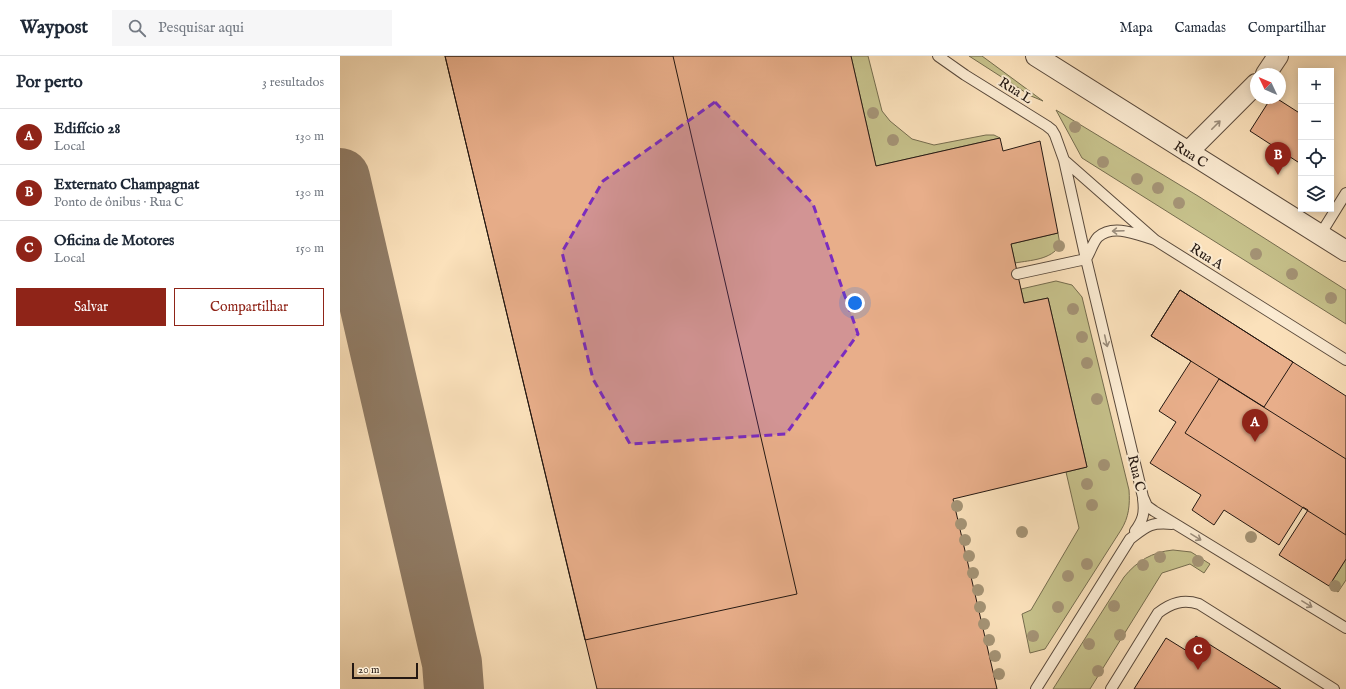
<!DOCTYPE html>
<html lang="pt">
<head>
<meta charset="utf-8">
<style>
	:root { --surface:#fff; --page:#f6f6f7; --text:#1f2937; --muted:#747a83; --line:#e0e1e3; --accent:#8f2418 }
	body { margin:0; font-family:"IM FELL English",serif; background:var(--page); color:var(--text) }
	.controls { position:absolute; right:12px; top:12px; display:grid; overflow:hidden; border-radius:0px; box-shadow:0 2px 10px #0003 }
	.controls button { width:36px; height:36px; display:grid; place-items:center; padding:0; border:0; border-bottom:1px solid var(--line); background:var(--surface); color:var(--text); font:20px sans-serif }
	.compass { position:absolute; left:910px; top:12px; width:36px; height:36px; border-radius:50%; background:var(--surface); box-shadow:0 2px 10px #0003; rotate:314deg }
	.scale { position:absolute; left:12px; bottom:10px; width:66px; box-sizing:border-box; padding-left:4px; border:2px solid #241812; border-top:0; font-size:11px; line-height:14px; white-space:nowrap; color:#241812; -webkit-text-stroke:3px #fcecd3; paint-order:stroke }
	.you { position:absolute; left:515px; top:247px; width:14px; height:14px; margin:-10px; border:3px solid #fff; border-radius:50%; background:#1a73e8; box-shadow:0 0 0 6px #1a73e833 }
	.badge { display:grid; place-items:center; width:26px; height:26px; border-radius:50%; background:var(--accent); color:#fff; font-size:13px; font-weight:700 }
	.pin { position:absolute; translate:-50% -33px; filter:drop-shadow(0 1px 2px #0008) }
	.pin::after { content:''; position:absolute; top:21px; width:14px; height:12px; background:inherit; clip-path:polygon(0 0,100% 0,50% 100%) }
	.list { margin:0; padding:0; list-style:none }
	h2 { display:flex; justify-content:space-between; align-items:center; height:52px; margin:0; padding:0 16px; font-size:17px }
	h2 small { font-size:13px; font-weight:400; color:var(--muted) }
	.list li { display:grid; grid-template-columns:26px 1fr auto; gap:12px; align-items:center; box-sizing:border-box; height:56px; padding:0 16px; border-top:1px solid var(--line) }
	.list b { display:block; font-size:15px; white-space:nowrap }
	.list p { margin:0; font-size:13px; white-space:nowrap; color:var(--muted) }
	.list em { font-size:13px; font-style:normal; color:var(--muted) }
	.actions { display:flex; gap:8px; padding:12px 16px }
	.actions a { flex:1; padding:9px 0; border:1px solid var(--accent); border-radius:0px; text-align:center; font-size:14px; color:var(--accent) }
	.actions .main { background:var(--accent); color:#fff }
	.icon { flex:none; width:22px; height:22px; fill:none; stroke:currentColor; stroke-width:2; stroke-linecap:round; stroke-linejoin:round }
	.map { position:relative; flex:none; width:1006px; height:633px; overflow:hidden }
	header { display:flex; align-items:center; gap:24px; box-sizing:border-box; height:56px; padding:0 20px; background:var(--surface); border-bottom:1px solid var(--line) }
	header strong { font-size:19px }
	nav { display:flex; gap:22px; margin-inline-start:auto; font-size:14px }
	.search { width:280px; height:36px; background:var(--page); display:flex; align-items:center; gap:10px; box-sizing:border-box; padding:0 14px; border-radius:0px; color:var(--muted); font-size:15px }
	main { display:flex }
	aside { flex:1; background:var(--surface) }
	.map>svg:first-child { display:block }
	.green { fill:#c6c18b; stroke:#756c4e }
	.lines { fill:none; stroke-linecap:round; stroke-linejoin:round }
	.taxiway { stroke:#907c66; stroke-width:60 }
	.building { fill:#e8ae8a; stroke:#241812 }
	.service-casing { stroke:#5a4a3c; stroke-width:12 }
	.minor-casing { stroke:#5a4a3c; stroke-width:22 }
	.service { stroke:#fcecd3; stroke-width:10 }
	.minor { stroke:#fcecd3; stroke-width:20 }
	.tree { fill:#a49375 }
	.oneway { stroke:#9b8d7c }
	.marked { fill:#7b2cbf; fill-opacity:0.2; stroke:#7b2cbf; stroke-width:3; stroke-dasharray:8 5; stroke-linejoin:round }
	.labels { text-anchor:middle; stroke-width:4; stroke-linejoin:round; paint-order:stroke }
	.street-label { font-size:14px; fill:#241812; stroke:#fcecd3 }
</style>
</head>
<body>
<header>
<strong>Waypost</strong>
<div class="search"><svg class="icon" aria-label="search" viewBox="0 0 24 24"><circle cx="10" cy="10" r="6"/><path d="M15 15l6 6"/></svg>Pesquisar aqui</div>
<nav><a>Mapa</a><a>Camadas</a><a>Compartilhar</a></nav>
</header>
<main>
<aside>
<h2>Por perto<small>3 resultados</small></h2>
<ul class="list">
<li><span class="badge">A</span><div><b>Edifício 28</b><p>Local</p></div><em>130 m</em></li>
<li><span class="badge">B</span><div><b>Externato Champagnat</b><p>Ponto de ônibus · Rua C</p></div><em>130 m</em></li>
<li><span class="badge">C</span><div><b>Oficina de Motores</b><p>Local</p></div><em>150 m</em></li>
</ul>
<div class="actions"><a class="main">Salvar</a><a>Compartilhar</a></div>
</aside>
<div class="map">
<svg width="1006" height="633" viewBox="0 0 1006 633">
	<rect width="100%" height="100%" fill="#fbe1bb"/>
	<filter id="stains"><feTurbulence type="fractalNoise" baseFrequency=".005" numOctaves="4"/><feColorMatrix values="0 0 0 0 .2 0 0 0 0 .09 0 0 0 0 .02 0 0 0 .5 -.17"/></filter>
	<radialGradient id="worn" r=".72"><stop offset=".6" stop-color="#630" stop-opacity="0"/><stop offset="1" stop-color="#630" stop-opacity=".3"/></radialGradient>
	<path class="green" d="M511 0H528L542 55 550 65 572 83 594 89 646 79H654L660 82 536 110Z
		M629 0H642L703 45 691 40Z
		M716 54 858 140 1006 234V268L742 102Z
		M718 177 720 189C711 204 691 204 675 207L671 188Z
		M716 225 732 229 742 241 789 434C790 449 789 461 781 474L705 593 690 597 682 558 691 554 739 472 726 416 747 411 708 242 684 247 681 233Z
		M833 494 851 496 870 508 864 517 850 508 822 517 750 633H713L784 521C797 505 812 496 833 494Z
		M1006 503V524L998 536 989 530Z"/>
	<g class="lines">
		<path class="taxiway" d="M0 122 112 607 114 633"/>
	</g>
	<path class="building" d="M105 0H511L536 110 660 82 663 95 700 85 718 177 671 188 684 247 708 242 747 411 613 443 657 633H257Z
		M105 0H333L457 538 245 584Z
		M931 42H936L961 58V108L910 75Z
		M840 234 1006 340V503L989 530 939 499 968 454 963 451 939 489 884 454 874 469 852 454 861 439 810 407 836 366 819 355 851 305 811 280Z
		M840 234 953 306 924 351 811 280Z
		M879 323 1006 403V479L845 377Z
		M856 580 941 633H794L826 582 847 595Z"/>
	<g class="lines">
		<g class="service-casing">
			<path id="service" d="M598 0 625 19 707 70 712 74 715 79 724 104 746 203 677 218
				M724 104 815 184 1006 304
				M980 179 1006 137
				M815 184C798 179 774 167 758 181 753 186 750 197 746 203L803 441 807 450 814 455 1006 572
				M795 475C803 464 805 457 803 443
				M696 633 790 483C807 470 810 466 832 468
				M771 633 818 557C831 547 843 543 859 548L994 633"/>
		</g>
		<g class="minor-casing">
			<path id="minor" d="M696 0 1006 195
				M926 18 938 0
				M848 96 916 28"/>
		</g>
		<use href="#service" class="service"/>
		<use href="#minor" class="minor"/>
	</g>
	<g class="tree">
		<circle cx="533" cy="57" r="6"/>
		<circle cx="735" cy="71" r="6"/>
		<circle cx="553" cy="84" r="6"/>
		<circle cx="763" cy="106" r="6"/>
		<circle cx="797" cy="123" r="6"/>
		<circle cx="818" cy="132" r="6"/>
		<circle cx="839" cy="147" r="6"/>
		<circle cx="719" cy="190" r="6"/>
		<circle cx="916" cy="198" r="6"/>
		<circle cx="952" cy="218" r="6"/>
		<circle cx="991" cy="242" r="6"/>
		<circle cx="733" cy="253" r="6"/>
		<circle cx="742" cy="281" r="6"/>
		<circle cx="747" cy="307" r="6"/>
		<circle cx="757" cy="343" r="6"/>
		<circle cx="764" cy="409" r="6"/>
		<circle cx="747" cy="428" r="6"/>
		<circle cx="752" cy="449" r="6"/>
		<circle cx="617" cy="450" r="6"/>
		<circle cx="621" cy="468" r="6"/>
		<circle cx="682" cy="476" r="6"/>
		<circle cx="911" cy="481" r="6"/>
		<circle cx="625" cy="484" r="6"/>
		<circle cx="629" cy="500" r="6"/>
		<circle cx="820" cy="501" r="6"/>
		<circle cx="858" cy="505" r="6"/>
		<circle cx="747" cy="508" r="6"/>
		<circle cx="803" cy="509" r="6"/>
		<circle cx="633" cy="517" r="6"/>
		<circle cx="728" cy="520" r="6"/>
		<circle cx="995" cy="530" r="6"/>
		<circle cx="638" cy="534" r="6"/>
		<circle cx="774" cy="550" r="6"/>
		<circle cx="640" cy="551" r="6"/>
		<circle cx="718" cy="551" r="6"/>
		<circle cx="644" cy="568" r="6"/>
		<circle cx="780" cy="579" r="6"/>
		<circle cx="693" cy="580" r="6"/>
		<circle cx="649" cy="584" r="6"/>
		<circle cx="749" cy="588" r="6"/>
		<circle cx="655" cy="600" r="6"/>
		<circle cx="758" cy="615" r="6"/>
		<circle cx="659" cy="618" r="6"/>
	</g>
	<defs><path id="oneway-shaft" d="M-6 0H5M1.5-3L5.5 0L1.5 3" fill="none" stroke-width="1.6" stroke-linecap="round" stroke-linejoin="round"/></defs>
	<g class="oneway">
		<use href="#oneway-shaft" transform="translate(876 69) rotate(-45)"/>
		<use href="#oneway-shaft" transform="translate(778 175) rotate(178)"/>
		<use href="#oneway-shaft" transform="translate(766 285) rotate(77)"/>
		<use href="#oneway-shaft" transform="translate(856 481) rotate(31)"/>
		<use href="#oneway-shaft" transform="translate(967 548) rotate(31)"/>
	</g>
	<path class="marked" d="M375 46 473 148 518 278 446 378 290 388 253 323 222 196 263 125Z"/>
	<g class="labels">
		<g class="street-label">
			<text transform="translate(676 34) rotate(32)" y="5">Rua L</text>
			<text transform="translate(851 98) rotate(32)" y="5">Rua C</text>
			<text transform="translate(867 200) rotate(32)" y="5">Rua A</text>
			<text transform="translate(797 417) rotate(76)" y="5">Rua C</text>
		</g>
	</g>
	<rect width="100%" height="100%" filter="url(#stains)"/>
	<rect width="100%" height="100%" fill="url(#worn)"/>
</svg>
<div class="controls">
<button>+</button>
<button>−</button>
<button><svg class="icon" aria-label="locate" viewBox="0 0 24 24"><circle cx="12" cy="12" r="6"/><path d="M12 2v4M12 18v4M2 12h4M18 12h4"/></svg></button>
<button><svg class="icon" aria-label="layers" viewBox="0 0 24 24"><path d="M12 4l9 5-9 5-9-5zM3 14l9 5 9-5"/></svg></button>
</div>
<svg class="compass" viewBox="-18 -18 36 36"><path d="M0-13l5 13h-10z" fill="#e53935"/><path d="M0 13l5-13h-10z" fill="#747a83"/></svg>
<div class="scale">20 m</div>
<div class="you"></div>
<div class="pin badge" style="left:915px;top:386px">A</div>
<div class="pin badge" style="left:938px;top:119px">B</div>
<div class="pin badge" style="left:858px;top:614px">C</div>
</div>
</main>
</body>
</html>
